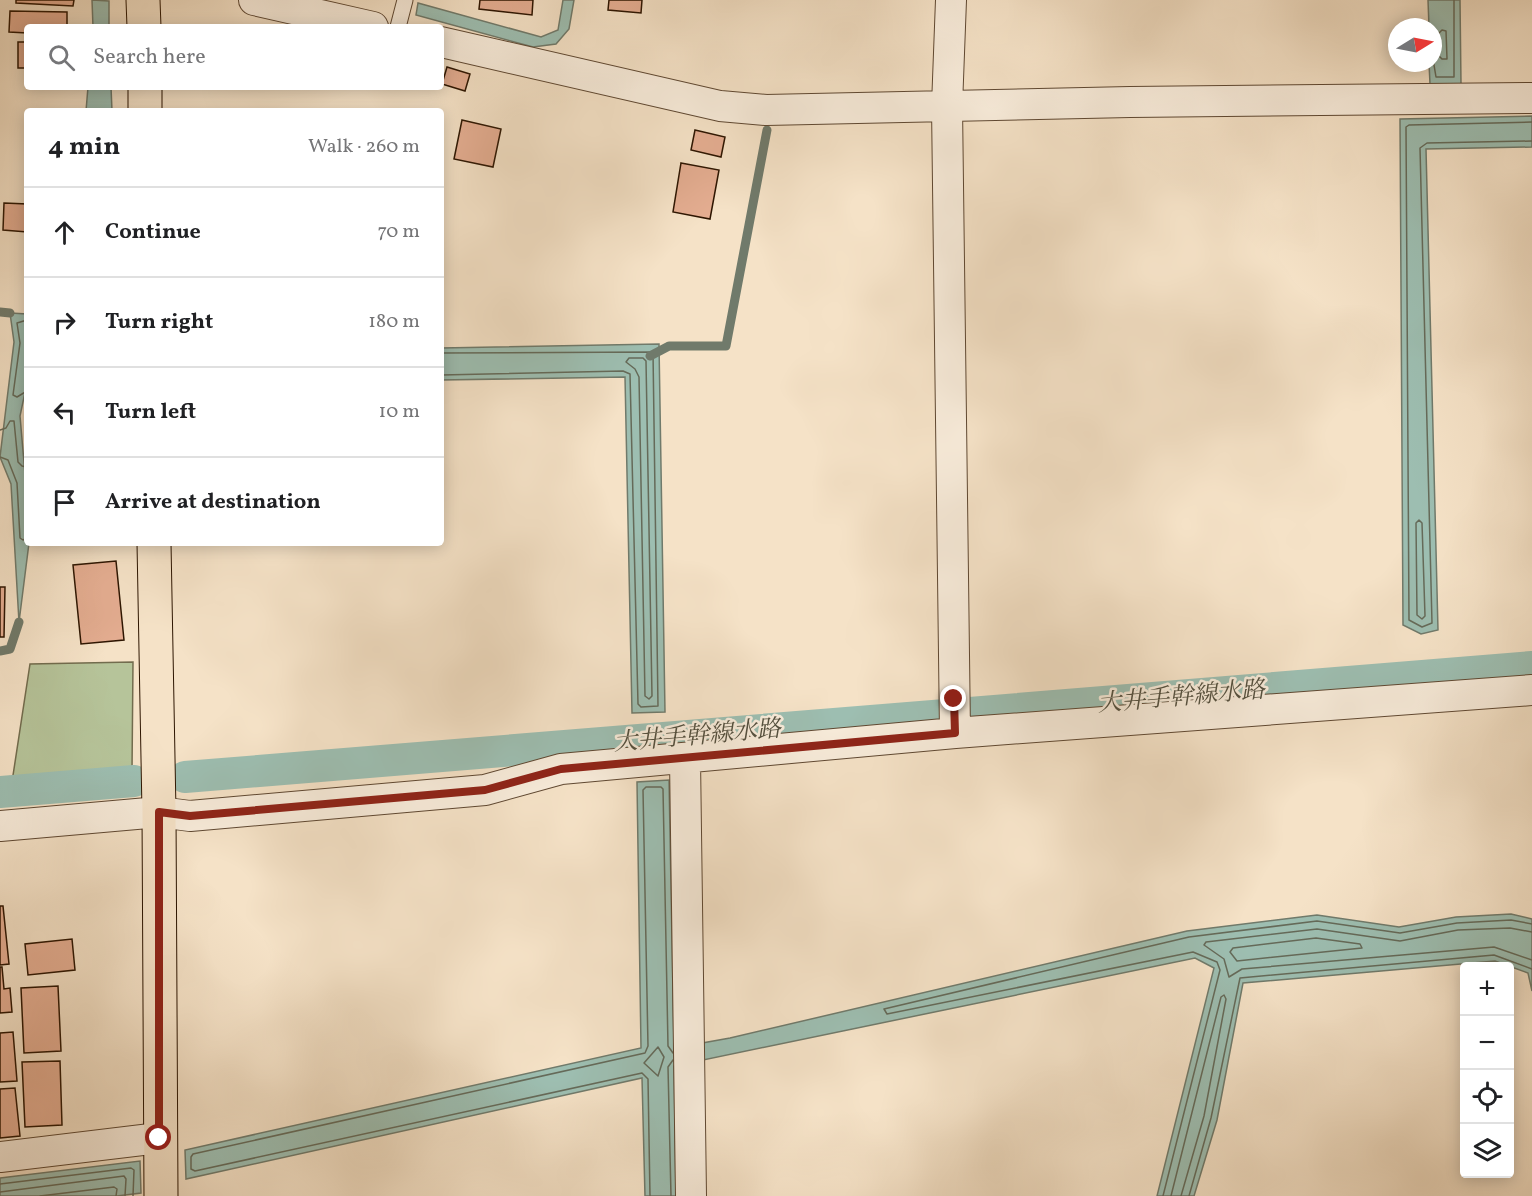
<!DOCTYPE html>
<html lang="en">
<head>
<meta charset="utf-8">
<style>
	:root { --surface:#fff; --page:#f2f2f2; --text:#202124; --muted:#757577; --line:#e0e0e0 }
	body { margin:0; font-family:Vollkorn,"Noto Serif JP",serif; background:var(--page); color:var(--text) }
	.controls { position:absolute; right:18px; bottom:18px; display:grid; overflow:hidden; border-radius:6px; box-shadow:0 3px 15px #0003 }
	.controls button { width:54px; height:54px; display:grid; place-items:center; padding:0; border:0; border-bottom:2px solid var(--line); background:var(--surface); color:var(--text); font:30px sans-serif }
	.compass { position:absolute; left:1388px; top:18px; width:54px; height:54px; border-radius:50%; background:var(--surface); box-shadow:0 3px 15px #0003; rotate:80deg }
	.stop { position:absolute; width:18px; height:18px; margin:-14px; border:4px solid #8f2418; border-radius:50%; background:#fff }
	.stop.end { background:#8f2418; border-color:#fff; box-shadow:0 2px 6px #0008 }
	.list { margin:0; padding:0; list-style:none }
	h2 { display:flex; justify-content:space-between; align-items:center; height:78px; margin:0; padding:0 24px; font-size:26px }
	h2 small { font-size:20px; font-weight:400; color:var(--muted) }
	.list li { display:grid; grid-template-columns:39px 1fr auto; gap:18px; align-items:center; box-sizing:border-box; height:90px; padding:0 24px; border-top:2px solid var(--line) }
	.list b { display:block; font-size:22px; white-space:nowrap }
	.list em { font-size:20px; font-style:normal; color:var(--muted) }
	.icon { flex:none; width:33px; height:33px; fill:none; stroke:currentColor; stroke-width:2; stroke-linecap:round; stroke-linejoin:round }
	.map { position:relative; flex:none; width:1532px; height:1196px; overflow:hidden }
	.search { position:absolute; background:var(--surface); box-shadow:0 3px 15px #0003; left:24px; top:24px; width:420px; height:66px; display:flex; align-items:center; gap:15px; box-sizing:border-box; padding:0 21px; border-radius:6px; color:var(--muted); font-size:22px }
	.panel { position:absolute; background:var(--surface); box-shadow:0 3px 15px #0003; left:24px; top:108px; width:420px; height:438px; border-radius:6px }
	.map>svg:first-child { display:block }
	.green { fill:#b6c49a; stroke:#726c4e; stroke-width:1.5 }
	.water { fill:#9dbeb1; stroke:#707a6b; stroke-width:1.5 }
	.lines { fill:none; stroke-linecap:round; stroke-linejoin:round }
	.shore { stroke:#656a59; stroke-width:1.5 }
	.stream { stroke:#707a6b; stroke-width:9 }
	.canal { stroke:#9dbeb1; stroke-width:32 }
	.building { fill:#e4ad91; stroke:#2d1501; stroke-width:1.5 }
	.service-casing { stroke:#5f4832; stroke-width:17 }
	.minor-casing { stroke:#5f4832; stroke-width:32 }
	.primary-casing { stroke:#2d1501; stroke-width:35 }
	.service { stroke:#f8ecdb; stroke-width:15 }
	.minor { stroke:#f8ecdb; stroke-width:30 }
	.primary { stroke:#f5e2c7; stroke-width:33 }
	.route { stroke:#8f2418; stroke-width:8 }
	.labels { text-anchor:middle; stroke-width:5; stroke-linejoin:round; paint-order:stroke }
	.water-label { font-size:24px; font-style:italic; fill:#54503f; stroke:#f8ecdb }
</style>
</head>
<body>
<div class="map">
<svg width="1532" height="1196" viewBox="0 0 1532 1196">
	<rect width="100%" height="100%" fill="#f5e2c7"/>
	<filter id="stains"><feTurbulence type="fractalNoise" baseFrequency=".00333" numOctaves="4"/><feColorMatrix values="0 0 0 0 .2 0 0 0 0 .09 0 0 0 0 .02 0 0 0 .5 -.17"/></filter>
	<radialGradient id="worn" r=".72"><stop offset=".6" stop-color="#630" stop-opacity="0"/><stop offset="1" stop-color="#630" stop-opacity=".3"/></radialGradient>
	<path class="green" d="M133 662 132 771 12 782 30 664Z"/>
	<path class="water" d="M92 0 109 1V27H93Z
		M563 0H574L569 29 556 44 533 47 416 15 418 3 541 37 558 30Z
		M1428 0H1460L1461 84H1430L1429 63H1433V27H1429Z
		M88 87H111L112 111H86Z
		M1532 116V147L1426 149 1438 630 1421 634 1403 625 1400 119Z
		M10 313 27 314V383L20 416 27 497V543H29L19 622 11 484 0 457 14 342Z
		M659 344 665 712 632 713 625 377 441 380V348Z
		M669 780 674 1048 730 1038 1187 931 1317 915 1399 927 1456 917 1511 914 1532 919V991L1528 973 1495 961 1243 983 1217 1120 1194 1196H1157L1214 968 1195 958 674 1066 676 1196H645L642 1078 186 1179 185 1150 641 1048 637 782Z
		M140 1161 141 1193 117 1196H0V1178Z"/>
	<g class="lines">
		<path class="shore" d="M1433 39 1442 30 1446 31 1447 59H1442L1433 50
			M1433 59 1436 77H1454V0
			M1532 122 1409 125 1406 127 1409 620 1422 627 1432 623 1420 148 1427 143 1532 141
			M27 320 17 323 20 343 13 395 17 397 27 391
			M441 353 653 352 658 706 641 707 638 704 630 374 623 371 441 375
			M629 358H643L646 361 652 696 649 699 645 696 639 377 635 369 626 362Z
			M0 430 6 428 10 421H14L18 462 22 466 27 467
			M0 457 8 460 17 483 20 538 23 540 27 538
			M1419 520 1422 523 1425 616 1422 619 1417 615 1416 523Z
			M1532 932 1510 928 1458 930 1400 941 1317 929 1206 942 1204 945 1224 959 1229 977 1242 969 1494 947 1532 960
			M1316 938 1360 944 1362 948 1237 961 1230 952 1233 948Z
			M658 1047 664 1057 658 1076 644 1063Z
			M0 1184 131 1168 134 1170 133 1196
			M0 1192 124 1176 126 1179 125 1196
			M40 1196 114 1187 117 1189 116 1196
			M650 1196 648 1079 642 1073 195 1171 191 1169V1157L193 1154 645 1053 648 1046 643 790 646 787H661L663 789 668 1046 673 1053
			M671 1196 668 1067 673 1060
			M1163 1196 1220 970 1217 962 1193 952 887 1014 884 1009 1189 937 1317 921 1400 933 1457 923 1511 920 1532 924
			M1171 1196 1221 997 1224 995 1226 999 1204 1116 1181 1196
			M1189 1196 1211 1118 1240 978 1494 955 1532 969"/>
		<path class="stream" d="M0 312 10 313
			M650 356 669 346H726L767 130
			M0 651 10 649 19 622"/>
		<path class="canal" d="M185 777 1532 667
			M0 792 134 781"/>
	</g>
	<path class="building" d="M16 0H74L73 6 16 3Z
		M480 0H533L532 15 479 9Z
		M609 0H642L641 13 608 10Z
		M10 11 67 12V27H27V33L9 32Z
		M18 42H27V68H18Z
		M447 67 470 74 465 91 442 84Z
		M462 120 501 129 493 167 454 159Z
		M695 130 725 137 721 157 691 150Z
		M681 163 719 170 710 219 673 212Z
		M4 203 27 204V232L3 230Z
		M116 561 124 640 81 644 73 565Z
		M0 587H5L4 637H0Z
		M0 906H3L9 964 0 965Z
		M72 939 75 970 28 975 25 944Z
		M0 967H2L4 989 10 988 12 1012 0 1013Z
		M58 986 61 1051 24 1053 21 988Z
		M13 1032 17 1081 0 1082V1033Z
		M60 1061 62 1125 25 1127 22 1062Z
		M15 1088 20 1136 0 1138V1089Z"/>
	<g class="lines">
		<g class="service-casing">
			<path id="service" d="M398 27 405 0"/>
		</g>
		<g class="minor-casing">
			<path id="minor" d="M254 0 373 27
				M951 0 947 106 955 733
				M441 42 720 106 766 110 1130 102 1532 98
				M685 759 691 1196
				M0 826 159 812 190 816 485 790 561 769 955 733 1532 690
				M0 1157 159 1138"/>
		</g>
		<g class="primary-casing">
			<path id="primary" d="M143 0 144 27
				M145 87V111
				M154 543 159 812 161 1196"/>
		</g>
		<use href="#service" class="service"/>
		<use href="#minor" class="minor"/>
		<use href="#primary" class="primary"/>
	</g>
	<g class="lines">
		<path class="route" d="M159 1138V812L190 816 485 790 561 769 955 733 954 699"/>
	</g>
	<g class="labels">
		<g class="water-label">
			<text transform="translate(1181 696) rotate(-5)" y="8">大井手幹線水路</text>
			<text transform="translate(697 735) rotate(-5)" y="8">大井手幹線水路</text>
		</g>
	</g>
	<rect width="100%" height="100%" filter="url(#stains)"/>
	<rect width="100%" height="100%" fill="url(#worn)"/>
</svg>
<div class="controls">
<button>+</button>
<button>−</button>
<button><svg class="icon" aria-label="locate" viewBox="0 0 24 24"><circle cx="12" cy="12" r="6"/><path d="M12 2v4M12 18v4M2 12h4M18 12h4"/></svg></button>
<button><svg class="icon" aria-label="layers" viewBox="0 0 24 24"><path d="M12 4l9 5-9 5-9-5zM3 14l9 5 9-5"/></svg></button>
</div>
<svg class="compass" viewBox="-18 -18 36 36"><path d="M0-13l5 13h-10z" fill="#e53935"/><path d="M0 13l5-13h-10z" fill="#757577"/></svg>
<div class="stop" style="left:159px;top:1138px"></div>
<div class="stop end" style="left:954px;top:699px"></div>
<div class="search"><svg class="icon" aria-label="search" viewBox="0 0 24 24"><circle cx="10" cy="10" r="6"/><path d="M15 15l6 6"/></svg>Search here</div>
<section class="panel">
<h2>4 min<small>Walk · 260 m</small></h2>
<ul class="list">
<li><svg class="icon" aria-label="ahead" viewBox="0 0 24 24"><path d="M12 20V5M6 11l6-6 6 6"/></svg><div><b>Continue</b></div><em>70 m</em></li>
<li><svg class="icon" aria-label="right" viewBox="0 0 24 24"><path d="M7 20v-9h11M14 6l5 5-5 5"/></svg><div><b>Turn right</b></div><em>180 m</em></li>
<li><svg class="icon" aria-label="left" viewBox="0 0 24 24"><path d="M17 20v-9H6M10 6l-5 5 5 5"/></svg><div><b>Turn left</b></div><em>10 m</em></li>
<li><svg class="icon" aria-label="arrive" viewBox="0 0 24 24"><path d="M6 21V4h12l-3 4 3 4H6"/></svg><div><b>Arrive at destination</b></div></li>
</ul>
</section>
</div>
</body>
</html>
